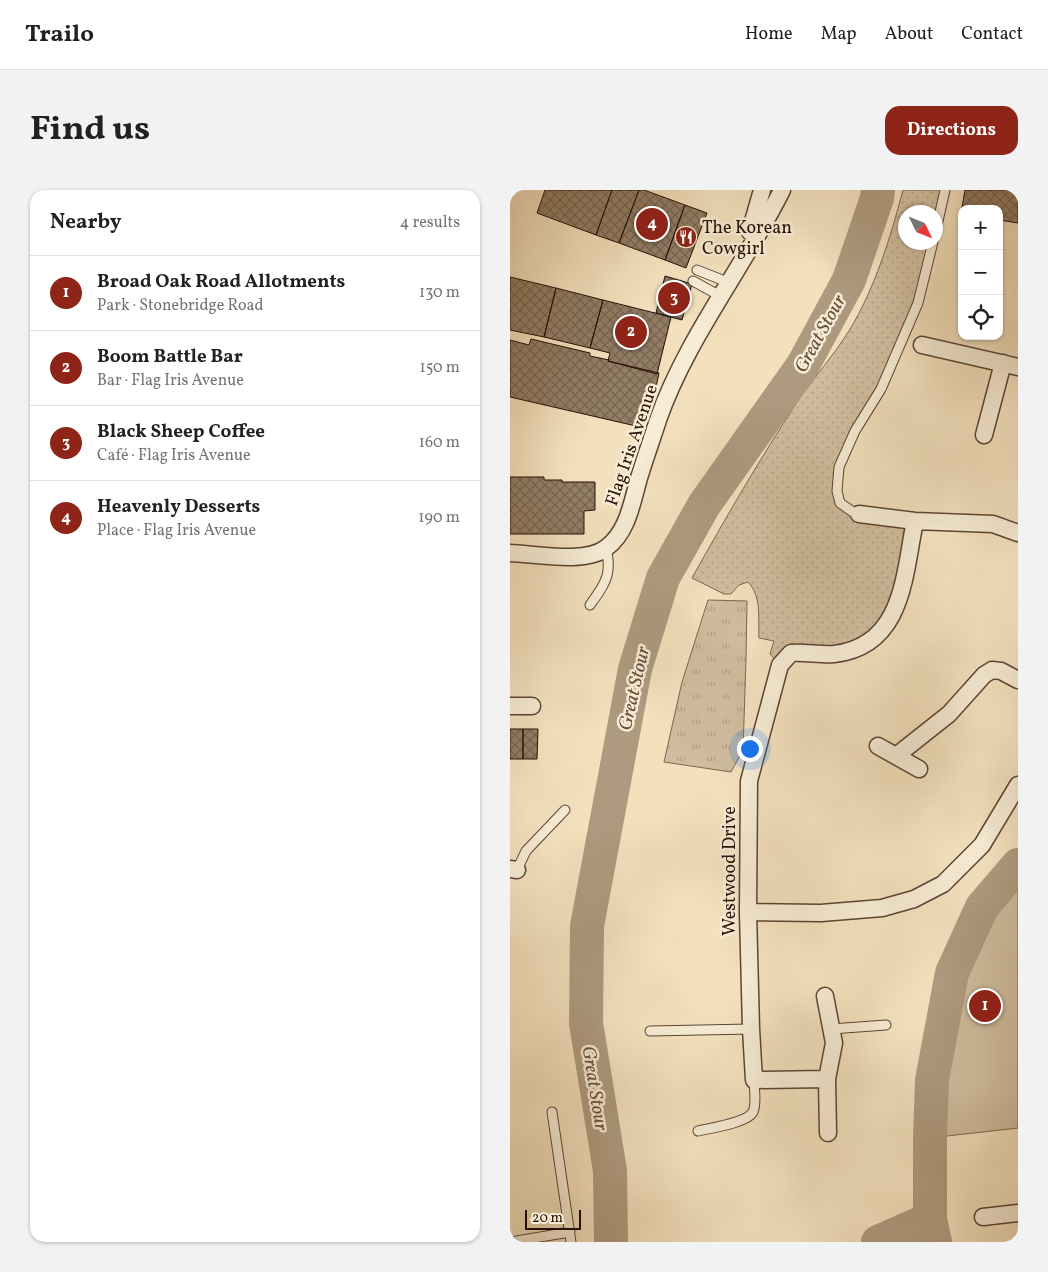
<!DOCTYPE html>
<html lang="en">
<head>
<meta charset="utf-8">
<style>
	:root { --surface:#fff; --page:#f2f2f2; --text:#202124; --muted:#757577; --line:#e0e0e0; --accent:#8f2418 }
	body { margin:0; font-family:Vollkorn,serif; background:var(--page); color:var(--text) }
	.controls { position:absolute; right:15px; top:15px; display:grid; overflow:hidden; border-radius:10px; box-shadow:0 1px 4px #0004 }
	.controls button { width:45px; height:45px; display:grid; place-items:center; padding:0; border:0; border-bottom:1px solid var(--line); background:var(--surface); color:var(--text); font:25px sans-serif }
	.compass { position:absolute; left:388px; top:15px; width:45px; height:45px; border-radius:50%; background:var(--surface); box-shadow:0 1px 4px #0004; rotate:133deg }
	.scale { position:absolute; left:15px; bottom:12px; width:56px; box-sizing:border-box; padding-left:5px; border:2px solid #281005; border-top:0; font-size:14px; line-height:18px; white-space:nowrap; color:#281005; -webkit-text-stroke:4px #f7ecd5; paint-order:stroke }
	.you { position:absolute; left:239px; top:558px; width:18px; height:18px; margin:-12px; border:4px solid #fff; border-radius:50%; background:#1a73e8; box-shadow:0 0 0 8px #1a73e833 }
	.badge { display:grid; place-items:center; width:32px; height:32px; border-radius:50%; background:var(--accent); color:#fff; font-size:16px; font-weight:700 }
	.pin { position:absolute; translate:-50% -50%; border:2px solid #fff; box-shadow:0 1px 5px #0006 }
	.list { margin:0; padding:0; list-style:none }
	h2 { display:flex; justify-content:space-between; align-items:center; height:65px; margin:0; padding:0 20px; font-size:21px }
	h2 small { font-size:16px; font-weight:400; color:var(--muted) }
	.list li { display:grid; grid-template-columns:32px 1fr auto; gap:15px; align-items:center; box-sizing:border-box; height:75px; padding:0 20px; border-top:1px solid var(--line) }
	.list b { display:block; font-size:19px; white-space:nowrap }
	.list p { margin:0; font-size:16px; white-space:nowrap; color:var(--muted) }
	.list em { font-size:16px; font-style:normal; color:var(--muted) }
	.icon { flex:none; width:28px; height:28px; fill:none; stroke:currentColor; stroke-width:2; stroke-linecap:round; stroke-linejoin:round }
	.map { position:relative; flex:none; width:508px; height:1052px; overflow:hidden; border-radius:15px }
	header { display:flex; align-items:center; gap:30px; box-sizing:border-box; height:70px; padding:0 25px; background:var(--surface); border-bottom:1px solid var(--line) }
	header strong { font-size:24px }
	nav { display:flex; gap:28px; margin-inline-start:auto; font-size:18px }
	.intro { display:flex; align-items:center; justify-content:space-between; box-sizing:border-box; height:120px; padding:0 30px }
	h1 { margin:0; font-size:35px }
	.button { padding:12px 22px; border-radius:15px; background:var(--accent); color:#fff; font-size:18px; font-weight:700 }
	main { display:flex; gap:30px; padding:0 30px }
	aside { flex:1; background:var(--surface); border-radius:15px; box-shadow:0 1px 4px #0004 }
	.map>svg:first-child { display:block }
	.grass { fill:url(#grass-dots); stroke:#7c6652 }
	.park { fill:url(#park-tufts); stroke:#7c6652 }
	.garden { fill:#d0bd9f; stroke:#7c6652 }
	.lines { fill:none; stroke-linecap:round; stroke-linejoin:round }
	.river { stroke:#ae9a7f; stroke-width:34 }
	.building { fill:url(#building-cross-hatch); stroke:#281005 }
	.lane-casing { stroke:#5b4433; stroke-width:11 }
	.street-casing { stroke:#5b4433; stroke-width:19 }
	.lane { stroke:#f7ecd5; stroke-width:9 }
	.street { stroke:#f7ecd5; stroke-width:16 }
	.labels { text-anchor:middle; stroke-width:5; stroke-linejoin:round; paint-order:stroke }
	.poi-label { font-size:18px; fill:#281005; stroke:#f7ecd5; text-anchor:start }
	.street-label { font-size:18px; fill:#281005; stroke:#f7ecd5 }
	.water-label { font-size:19px; font-style:italic; fill:#644e3c; stroke:#f7ecd5 }
</style>
</head>
<body>
<header>
<strong>Trailo</strong>
<nav><a>Home</a><a>Map</a><a>About</a><a>Contact</a></nav>
</header>
<div class="intro"><h1>Find us</h1><a class="button">Directions</a></div>
<main>
<aside>
<h2>Nearby<small>4 results</small></h2>
<ul class="list">
<li><span class="badge">1</span><div><b>Broad Oak Road Allotments</b><p>Park · Stonebridge Road</p></div><em>130 m</em></li>
<li><span class="badge">2</span><div><b>Boom Battle Bar</b><p>Bar · Flag Iris Avenue</p></div><em>150 m</em></li>
<li><span class="badge">3</span><div><b>Black Sheep Coffee</b><p>Café · Flag Iris Avenue</p></div><em>160 m</em></li>
<li><span class="badge">4</span><div><b>Heavenly Desserts</b><p>Place · Flag Iris Avenue</p></div><em>190 m</em></li>
</ul>
</aside>
<div class="map">
<svg width="508" height="1052" viewBox="0 0 508 1052">
	<defs>
		<pattern id="grass-dots" width="8" height="8" patternUnits="userSpaceOnUse" patternTransform="scale(1.25)"><rect width="8" height="8" fill="#d0bd9f"/><path d="M2 2h.1M6 6h.1" fill="none" stroke="#b3a187" stroke-width="1.8" stroke-linecap="round"/></pattern>
		<pattern id="park-tufts" width="24" height="20" patternUnits="userSpaceOnUse" patternTransform="scale(1.25)"><rect width="24" height="20" fill="#d0bd9f"/><path d="M3 7l-1-3M5 7V3M7 7l1-3M15 17l-1-3M17 17v-4M19 17l1-3" fill="none" stroke="#b3a187"/></pattern>
		<pattern id="building-cross-hatch" width="8" height="8" patternUnits="userSpaceOnUse" patternTransform="scale(1.25)"><rect width="8" height="8" fill="#927d65"/><path d="M0 0l8 8M0 8l8-8" fill="none" stroke="#776551"/></pattern>
	</defs>
	<rect width="100%" height="100%" fill="#f3e1be"/>
	<filter id="stains"><feTurbulence type="fractalNoise" baseFrequency=".004" numOctaves="4"/><feColorMatrix values="0 0 0 0 .2 0 0 0 0 .09 0 0 0 0 .02 0 0 0 .5 -.17"/></filter>
	<radialGradient id="worn" r=".72"><stop offset=".6" stop-color="#630" stop-opacity="0"/><stop offset="1" stop-color="#630" stop-opacity=".3"/></radialGradient>
	<path class="grass" d="M393 0H435L426 22H396V52L423 53 408 113 329 277 331 313 343 322 405 331 393 397 364 448 298 462 270 475 260 464 264 451 249 448C248 430 252 406 238 392L229 395 221 404H214L182 388C216 327 251 267 289 209 305 186 324 165 339 141 365 98 380 49 393 0Z"/>
	<path class="park" d="M198 410 237 411 236 470 233 560 221 582 154 572 172 492Z"/>
	<path class="garden" d="M508 682V938L428 947 429 886 434 846 448 786 476 720Z"/>
	<g class="lines">
		<path class="river" d="M101 1052 100 981 76 833 77 736 125 479 153 388 194 315 293 175 339 90 367 8 368 0
			M368 1052 420 1029
			M425 1052 420 1029V948L422 890 442 783 472 717 508 675"/>
	</g>
	<path class="building" d="M35 0H102L86 45 27 23Z
		M102 0H129L109 53 86 45Z
		M129 0H134L175 15 155 70 109 53Z
		M455 0H508V33L489 30V19H452L451 23Z
		M175 15 197 23 176 78 155 70Z
		M155 86 182 94 172 130 146 123Z
		M0 87 46 98 34 147 0 140Z
		M46 98 93 110 80 158 34 147Z
		M93 110 161 127 147 184 98 171 100 163 80 158Z
		M21 149 80 163V166L99 170 98 171 149 183 143 211 132 209 126 236 0 207V150L19 155Z
		M0 287H34V290H52V292H85V320L74 321V344H0Z
		M0 539H13V569H0Z
		M13 539H28L27 569H13Z"/>
	<g class="lines">
		<g class="lane-casing">
			<path id="lane" d="M426 40 435 0
				M187 80 220 93
				M183 91 212 107
				M349 324 343 322 330 313 327 301 329 277 345 241 371 199 408 113 423 52
				M80 415C87 405 98 391 98 379 99 372 97 365 97 358
				M7 680 16 661 55 620
				M321 839 376 835
				M140 841 241 839
				M42 922 61 1052
				M188 941C201 938 237 933 243 922 247 913 244 899 244 890
				M0 1052 60 1042"/>
		</g>
		<g class="street-casing">
			<path id="street" d="M240 42 252 0
				M412 155 508 177
				M474 245 493 173
				M349 324 405 331 483 334 508 343
				M0 363C26 364 76 374 96 358 118 342 122 312 129 288 135 268 142 249 148 230 176 149 234 77 272 0
				M270 475 239 591 238 722 241 839 244 890 317 889
				M270 475 281 463C295 462 311 465 324 464 394 456 394 384 405 331
				M0 516H22
				M368 556 409 579
				M386 566 439 524 474 485 482 480 491 481 508 490
				M0 679 7 680
				M238 722 311 723 372 718 404 709 433 694 472 655 508 595
				M315 806 324 853 317 889 318 943
				M473 1027 508 1023"/>
		</g>
		<use href="#lane" class="lane"/>
		<use href="#street" class="street"/>
	</g>
	<defs>
		<g id="restaurant-disc" transform="scale(1.125)"><circle r="9.5" fill="#8f2418" stroke="#f7ecd5"/><path d="M-5-6h1v4h1v-4h1v4h1v-4h1v5L-1.5 .5V6h-2V.5L-5-1ZM5-6V6H3V1.5H1.5Q1.5-4 5-6Z" fill="#fff"/></g>
	</defs>
	<g fill-rule="evenodd">
		<use href="#restaurant-disc" x="176" y="47"/>
	</g>
	<g class="labels">
		<g class="poi-label">
			<text x="192" y="43">The Korean<tspan x="192" dy="21">Cowgirl</tspan></text>
		</g>
		<g class="street-label">
			<text transform="translate(121 255) rotate(-71)" y="6">Flag Iris Avenue</text>
			<text transform="translate(219 681) rotate(-90)" y="6">Westwood Drive</text>
		</g>
		<g class="water-label">
			<text transform="translate(309 143) rotate(-61)" y="7">Great Stour</text>
			<text transform="translate(123 498) rotate(-77)" y="7">Great Stour</text>
			<text transform="translate(86 898) rotate(81)" y="7">Great Stour</text>
		</g>
	</g>
	<rect width="100%" height="100%" filter="url(#stains)"/>
	<rect width="100%" height="100%" fill="url(#worn)"/>
</svg>
<div class="controls">
<button>+</button>
<button>−</button>
<button><svg class="icon" aria-label="locate" viewBox="0 0 24 24"><circle cx="12" cy="12" r="6"/><path d="M12 2v4M12 18v4M2 12h4M18 12h4"/></svg></button>
</div>
<svg class="compass" viewBox="-18 -18 36 36"><path d="M0-13l5 13h-10z" fill="#e53935"/><path d="M0 13l5-13h-10z" fill="#757577"/></svg>
<div class="scale">20 m</div>
<div class="you"></div>
<div class="pin badge" style="left:475px;top:816px">1</div>
<div class="pin badge" style="left:121px;top:142px">2</div>
<div class="pin badge" style="left:164px;top:108px">3</div>
<div class="pin badge" style="left:142px;top:34px">4</div>
</div>
</main>
</body>
</html>
